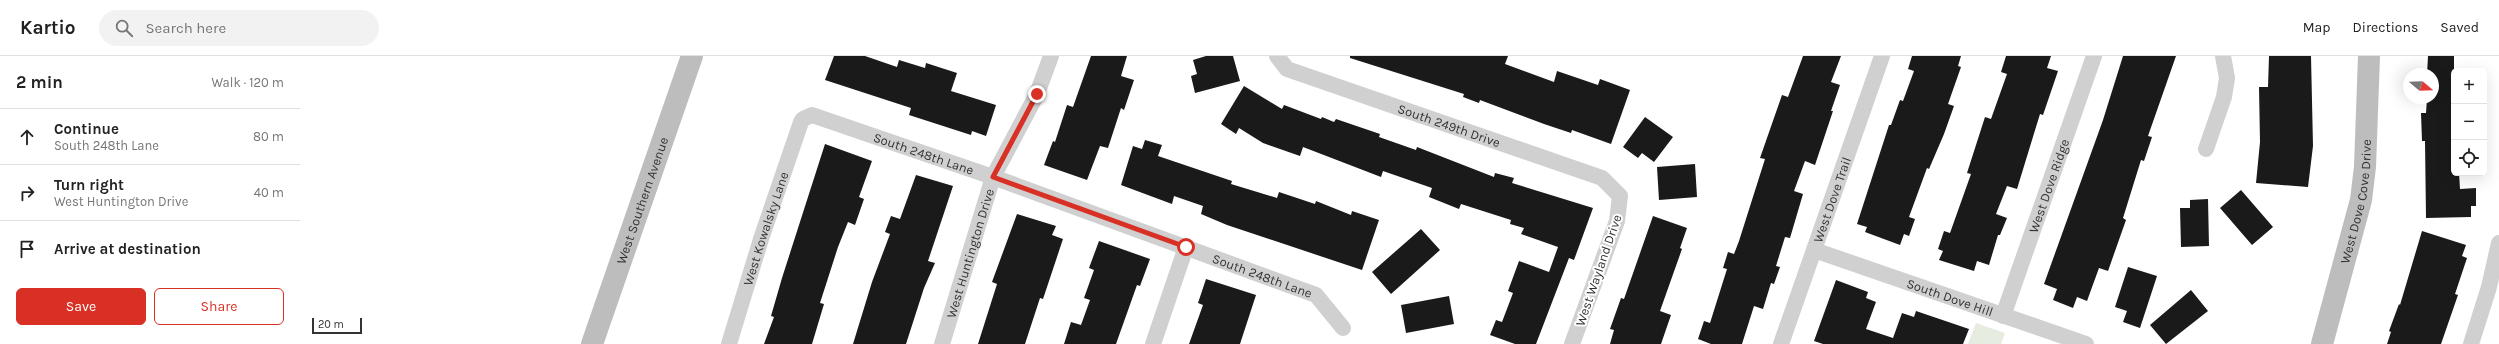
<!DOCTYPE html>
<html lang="en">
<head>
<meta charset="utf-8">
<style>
	:root { --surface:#fff; --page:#f2f2f2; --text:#222; --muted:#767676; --line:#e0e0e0; --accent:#d93025 }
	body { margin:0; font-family:Karla,sans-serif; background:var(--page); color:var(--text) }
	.controls { position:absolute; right:12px; top:12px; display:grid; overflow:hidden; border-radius:6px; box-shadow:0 4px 16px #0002 }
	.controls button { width:36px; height:36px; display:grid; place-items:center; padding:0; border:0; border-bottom:1px solid var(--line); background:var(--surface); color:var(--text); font:20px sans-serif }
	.compass { position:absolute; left:2103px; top:12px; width:36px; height:36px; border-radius:50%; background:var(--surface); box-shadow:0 4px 16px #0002; rotate:109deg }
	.scale { position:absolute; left:12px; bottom:10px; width:50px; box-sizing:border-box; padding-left:4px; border:2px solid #333; border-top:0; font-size:11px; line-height:14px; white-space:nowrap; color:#333; -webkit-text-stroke:3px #fff; paint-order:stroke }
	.stop { position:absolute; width:12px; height:12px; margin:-9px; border:3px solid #d93025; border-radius:50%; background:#fff }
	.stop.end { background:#d93025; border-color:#fff; box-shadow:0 1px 4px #0008 }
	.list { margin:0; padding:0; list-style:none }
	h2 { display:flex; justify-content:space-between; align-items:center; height:52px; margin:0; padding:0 16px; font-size:17px }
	h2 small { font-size:13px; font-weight:400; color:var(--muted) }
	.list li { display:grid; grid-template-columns:26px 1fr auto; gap:12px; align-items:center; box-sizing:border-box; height:56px; padding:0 16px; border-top:1px solid var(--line) }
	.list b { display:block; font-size:15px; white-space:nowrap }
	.list p { margin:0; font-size:13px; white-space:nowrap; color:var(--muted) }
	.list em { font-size:13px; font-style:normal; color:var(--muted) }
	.actions { display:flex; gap:8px; padding:12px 16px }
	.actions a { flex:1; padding:9px 0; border:1px solid var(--accent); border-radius:6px; text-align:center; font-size:14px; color:var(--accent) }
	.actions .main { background:var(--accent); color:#fff }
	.icon { flex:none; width:22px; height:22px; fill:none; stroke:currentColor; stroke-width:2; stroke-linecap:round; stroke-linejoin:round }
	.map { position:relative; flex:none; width:2199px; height:288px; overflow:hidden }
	header { display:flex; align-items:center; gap:24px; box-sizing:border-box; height:56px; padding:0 20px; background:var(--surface); border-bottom:1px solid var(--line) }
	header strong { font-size:19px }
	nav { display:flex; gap:22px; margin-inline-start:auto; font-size:14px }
	.search { width:280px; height:36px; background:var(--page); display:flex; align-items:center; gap:10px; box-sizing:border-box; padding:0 14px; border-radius:22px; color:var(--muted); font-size:15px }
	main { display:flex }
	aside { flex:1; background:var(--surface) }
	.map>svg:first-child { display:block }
	.green { fill:#e6ecdf }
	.building { fill:#1a1a1a }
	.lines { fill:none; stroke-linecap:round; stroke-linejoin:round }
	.street { stroke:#d0d0d0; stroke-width:16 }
	.secondary { stroke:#bdbdbd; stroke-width:22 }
	.route { stroke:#d93025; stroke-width:5 }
	.labels { text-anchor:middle; stroke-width:4; stroke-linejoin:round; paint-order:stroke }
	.street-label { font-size:13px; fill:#333; stroke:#fff }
</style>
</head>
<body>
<header>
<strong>Kartio</strong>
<div class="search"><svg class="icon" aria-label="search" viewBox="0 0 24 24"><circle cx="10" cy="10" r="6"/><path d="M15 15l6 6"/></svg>Search here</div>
<nav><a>Map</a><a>Directions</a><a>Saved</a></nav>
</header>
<main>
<aside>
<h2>2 min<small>Walk · 120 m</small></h2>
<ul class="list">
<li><svg class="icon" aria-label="ahead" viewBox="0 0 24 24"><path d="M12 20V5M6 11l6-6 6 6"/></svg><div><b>Continue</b><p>South 248th Lane</p></div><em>80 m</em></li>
<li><svg class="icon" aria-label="right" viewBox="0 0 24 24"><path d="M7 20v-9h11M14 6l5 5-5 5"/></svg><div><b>Turn right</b><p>West Huntington Drive</p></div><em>40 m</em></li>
<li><svg class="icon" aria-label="arrive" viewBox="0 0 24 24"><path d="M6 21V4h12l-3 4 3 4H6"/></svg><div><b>Arrive at destination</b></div></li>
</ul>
<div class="actions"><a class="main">Save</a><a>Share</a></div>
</aside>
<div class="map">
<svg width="2199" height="288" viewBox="0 0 2199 288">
	<rect width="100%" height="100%" fill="#fff"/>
	<path class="green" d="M1676 267 1705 277 1701 288H1668Z"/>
	<path class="building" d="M534 0H565L597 11 599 4 625 12 626 7 657 17 651 35 696 49 686 80 672 75 671 79 609 59 611 52 525 24Z
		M791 0H827L821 20 834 24 824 54 821 52 808 92 800 90 787 124 744 109 753 85 755 86 767 49 773 51Z
		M906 0H933L940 25 895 37 891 20 897 18 893 4Z
		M1050 0H1208L1205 8 1254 26 1257 15 1298 29 1300 23 1330 34 1311 88 1272 74 1271 77 1244 68 1180 44 1179 47 1163 41 1164 38 1050 2Z
		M1503 0H1541L1531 26 1540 29 1531 55H1533L1515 109 1505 105 1494 135 1503 138 1490 182 1485 181 1476 210 1480 211 1474 228 1471 227 1463 253 1454 250 1442 288H1411L1398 283 1404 265 1410 267 1427 213 1423 212 1428 196 1434 198 1439 185 1465 103 1460 102 1482 39 1488 41Z
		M1612 0H1661L1658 10 1661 11 1648 48 1654 50 1644 78 1629 113 1627 112 1609 161 1615 163 1609 180 1604 178 1600 189 1565 176 1567 171 1557 168 1589 69H1591L1600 44 1603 45 1614 15 1608 13Z
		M1706 0H1751L1747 12 1758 15 1743 59 1740 58 1717 133 1707 130 1696 158 1707 162 1700 179H1698L1689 209 1677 205 1674 215 1639 204 1643 195 1638 193 1644 175 1650 177 1671 118 1667 117 1685 61 1691 63 1707 18 1701 16Z
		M1823 0H1876L1848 80 1852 81 1844 105 1841 104 1823 162 1826 164 1808 215 1799 212 1787 245 1777 241 1773 252 1753 244 1757 233 1744 228 1803 64Z
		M1969 0H2011L2013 90 2008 131 1956 127 1960 86 1959 31H1968Z
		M2128 0H2154V117H2159L2160 133 2176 132V150H2171V161L2126 162 2125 85H2122L2121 57H2126L2127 42H2133V18H2127Z
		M944 30 982 53 984 49 1021 63 1022 61 1034 66 1036 63 1080 78 1079 81 1116 94 1117 91 1194 121 1195 117 1214 122 1212 127 1293 152 1274 204 1269 202 1236 288H1215L1190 279 1196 264 1202 266 1213 237 1208 235 1219 205 1249 216 1258 191 1221 178 1224 172 1210 168 1211 164 1161 148 1159 153 1129 141 1132 132 1083 115 1081 121 1003 91 1000 100 963 87 939 72 936 78 921 68Z
		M1345 61 1373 81 1354 106 1342 97 1338 102 1323 91Z
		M845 84 862 89 858 100 932 125 931 128 977 142 979 136 1015 148 1016 145 1051 159 1052 155 1079 164 1062 214 927 169 901 158 903 150 874 140 872 148 821 129 833 90 842 93Z
		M525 88 572 105 559 141 564 143 555 169 548 166 538 191 520 247 524 248 512 288H464L474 261 471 260 482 222Z
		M1395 108 1397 141 1359 144 1357 111Z
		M616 119 653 130 628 205 635 207 624 232 606 288H553L572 226 590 178 585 176 591 160 600 163Z
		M1941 134 1973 171 1952 189 1920 152Z
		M1908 143 1909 190 1881 191 1880 152H1890V144Z
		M717 158 756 170 752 179 763 183 743 243 740 242 725 288H678L697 228 692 226Z
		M1353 160 1387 172 1380 192 1382 193 1360 255 1371 259 1361 288H1310L1314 274 1310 273 1321 242 1324 243Z
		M1121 173 1140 194 1091 238 1072 216Z
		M2122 175 2166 189 2162 200 2167 202 2155 238 2158 239 2141 288H2087L2091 276 2089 275 2099 248 2100 249Z
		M799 185 850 203 840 230 837 229 816 288H764L771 266 781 269 790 244 784 242 794 214 789 212Z
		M1828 211 1857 220 1840 272 1823 266 1827 255 1815 251Z
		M906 223 956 239 940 288H889L903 249 898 247Z
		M1536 224 1568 236 1566 242 1576 246 1566 273 1593 282 1602 257 1614 261 1616 255 1669 273 1663 288H1523L1514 285Z
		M1891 234 1908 255 1866 288 1850 269Z
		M1149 240 1154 268 1106 277 1101 249Z"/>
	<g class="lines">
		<g class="street">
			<path id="s1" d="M977 0 987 13 1302 122 1320 140 1317 165 1272 288"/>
			<path d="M1906 93 1924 41 1927 22 1923 0"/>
			<path id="s2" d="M1514 194 1786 288"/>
			<path id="s3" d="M1703 260 1794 0"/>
			<path id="s4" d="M429 288 461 183 501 66 503 63 512 59 693 121 1016 239 1043 272"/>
			<path id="s5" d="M642 288 693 121 737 38 751 0"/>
			<path d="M853 288 886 191"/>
			<path id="s6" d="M1481 288 1582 0"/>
			<path d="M2171 288 2189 231 2199 187"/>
		</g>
		<g class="secondary">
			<path id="s7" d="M292 288 392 0"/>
			<path id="s8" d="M2022 288 2061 144 2065 111 2069 0"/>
		</g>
	</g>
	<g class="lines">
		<path class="route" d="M737 38 693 121 886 191"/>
	</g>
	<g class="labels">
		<g class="street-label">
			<text dy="5" stroke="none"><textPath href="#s1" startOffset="188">South 249th Drive</textPath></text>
			<text dy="5" stroke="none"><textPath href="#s4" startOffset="365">South 248th Lane</textPath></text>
			<text dy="5" stroke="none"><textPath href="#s3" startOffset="138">West Dove Ridge</textPath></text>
			<text dy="5" stroke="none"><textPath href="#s7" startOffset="152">West Southern Avenue</textPath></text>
			<text dy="5" stroke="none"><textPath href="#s6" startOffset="153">West Dove Trail</textPath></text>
			<text dy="5" stroke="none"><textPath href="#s8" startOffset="147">West Dove Cove Drive</textPath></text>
			<text dy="5" stroke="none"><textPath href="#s4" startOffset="121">West Kowalsky Lane</textPath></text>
			<text dy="5" stroke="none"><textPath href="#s5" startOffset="95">West Huntington Drive</textPath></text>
			<text transform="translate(1298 214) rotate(-71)" y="5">West Wayland Drive</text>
			<text dy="5" stroke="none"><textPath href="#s4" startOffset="725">South 248th Lane</textPath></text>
			<text dy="5" stroke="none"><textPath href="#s2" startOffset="144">South Dove Hill</textPath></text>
		</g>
	</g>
</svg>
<div class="controls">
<button>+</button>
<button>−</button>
<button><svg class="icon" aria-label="locate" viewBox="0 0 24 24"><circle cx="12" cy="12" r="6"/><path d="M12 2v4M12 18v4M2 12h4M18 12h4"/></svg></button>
</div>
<svg class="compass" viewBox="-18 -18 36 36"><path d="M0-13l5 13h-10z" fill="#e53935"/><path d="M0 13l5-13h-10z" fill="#767676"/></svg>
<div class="scale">20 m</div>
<div class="stop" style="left:886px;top:191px"></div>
<div class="stop end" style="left:737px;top:38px"></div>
</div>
</main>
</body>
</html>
